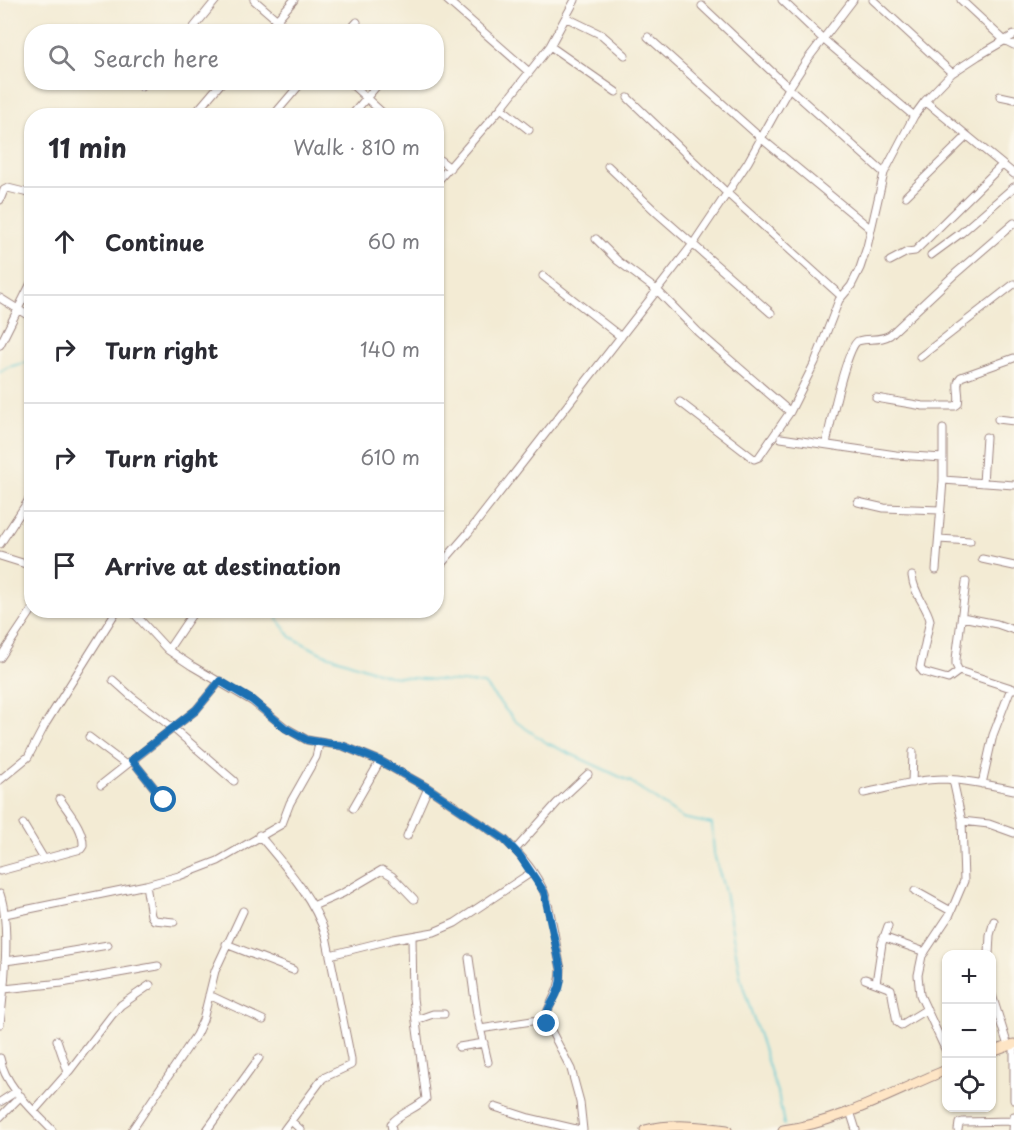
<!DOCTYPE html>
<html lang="en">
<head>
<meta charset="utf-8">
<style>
	:root { --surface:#fff; --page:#f2f2f3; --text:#2b2b33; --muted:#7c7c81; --line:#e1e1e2 }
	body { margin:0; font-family:"Playpen Sans",sans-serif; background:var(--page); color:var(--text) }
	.controls { position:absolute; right:18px; bottom:18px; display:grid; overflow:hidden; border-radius:12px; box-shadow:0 2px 4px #0004 }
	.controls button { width:54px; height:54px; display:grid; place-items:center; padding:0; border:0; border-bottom:2px solid var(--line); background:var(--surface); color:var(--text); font:30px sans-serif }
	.stop { position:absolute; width:18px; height:18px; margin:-14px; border:4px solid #1f6fb2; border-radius:50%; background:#fff }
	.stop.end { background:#1f6fb2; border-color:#fff; box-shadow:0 2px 6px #0008 }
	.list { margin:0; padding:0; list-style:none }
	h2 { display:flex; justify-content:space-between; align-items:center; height:78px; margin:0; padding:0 24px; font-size:26px }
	h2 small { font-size:20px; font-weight:400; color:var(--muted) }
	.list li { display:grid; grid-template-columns:39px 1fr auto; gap:18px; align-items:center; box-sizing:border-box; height:108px; padding:0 24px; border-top:2px solid var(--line) }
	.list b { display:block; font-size:22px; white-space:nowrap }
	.list em { font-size:20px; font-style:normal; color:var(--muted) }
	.icon { flex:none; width:33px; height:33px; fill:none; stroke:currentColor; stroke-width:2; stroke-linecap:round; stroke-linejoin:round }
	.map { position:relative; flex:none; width:1014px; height:1130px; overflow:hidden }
	.search { position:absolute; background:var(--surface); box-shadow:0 2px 4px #0004; left:24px; top:24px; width:420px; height:66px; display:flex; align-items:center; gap:15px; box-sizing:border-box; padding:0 21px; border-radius:24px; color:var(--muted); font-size:22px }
	.panel { position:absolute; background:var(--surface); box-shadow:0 2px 4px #0004; left:24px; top:108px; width:420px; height:510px; border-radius:24px }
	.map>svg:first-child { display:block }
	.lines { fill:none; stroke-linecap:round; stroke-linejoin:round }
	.stream { stroke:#5cc8d3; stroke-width:1.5 }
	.street-casing { stroke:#9e8580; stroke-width:9 }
	.secondary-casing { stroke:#9e8580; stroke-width:11 }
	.street { stroke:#fff; stroke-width:7 }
	.secondary { stroke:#fee5c5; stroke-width:9 }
	.route { stroke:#1f6fb2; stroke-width:8 }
</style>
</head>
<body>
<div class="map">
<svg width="1014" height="1130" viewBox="0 0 1014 1130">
	<rect width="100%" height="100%" fill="#fbf7ec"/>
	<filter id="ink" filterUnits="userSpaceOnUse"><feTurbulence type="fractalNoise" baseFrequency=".0167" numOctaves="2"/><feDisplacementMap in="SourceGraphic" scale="12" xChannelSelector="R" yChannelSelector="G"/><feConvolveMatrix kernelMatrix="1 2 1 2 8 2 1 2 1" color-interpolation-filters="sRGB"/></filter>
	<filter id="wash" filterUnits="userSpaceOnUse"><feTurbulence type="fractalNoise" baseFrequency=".008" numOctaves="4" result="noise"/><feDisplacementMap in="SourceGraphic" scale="24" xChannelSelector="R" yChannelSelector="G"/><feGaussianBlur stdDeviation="1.35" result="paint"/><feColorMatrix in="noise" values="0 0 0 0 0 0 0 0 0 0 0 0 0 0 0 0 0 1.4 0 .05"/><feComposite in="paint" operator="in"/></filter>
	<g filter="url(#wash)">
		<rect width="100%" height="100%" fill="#f3ebd4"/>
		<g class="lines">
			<path class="stream" d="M0 372 8 367 32 361
				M279 610 278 619 291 637 321 653 389 676 484 684 515 721 547 743 631 782 682 818 712 824 714 854 725 892 741 980 779 1098 784 1125"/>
		</g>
	</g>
	<g filter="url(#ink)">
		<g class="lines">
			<g class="street-casing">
				<path id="street" d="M254 0 291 32
					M447 0 529 72
					M782 0 823 39 914 116
					M873 0 952 73
					M961 0 1004 40 1014 45
					M702 6 789 88 884 173
					M567 18 602 35 625 55
					M190 32 216 0
					M266 32 294 0
					M348 32 357 22
					M648 37 762 139 871 229
					M550 46 616 92
					M349 82 386 116
					M141 86 144 82
					M1000 96 1014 99
					M628 98 728 194 841 296
					M925 101 1014 174
					M193 116 222 82
					M273 116 302 82
					M351 116 380 82
					M529 130 501 108 550 46 575 0
					M436 157 450 168
					M608 166 655 211 771 313
					M436 183 501 108
					M906 196 967 136
					M0 200 4 190 8 188 32 194
					M596 239 618 261 658 291 698 332 790 412
					M931 255 961 233 1014 187
					M890 261 907 252 915 251 1002 165
					M543 276 621 337
					M0 298 32 318
					M0 345 32 281
					M920 357 1014 284
					M876 398 923 406H955L958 404C961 394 954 384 961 377L1014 358
					M680 402 754 459 759 457 790 412 815 362 839 300 851 286 860 268 867 247 884 173 914 116 925 101 952 73 978 56 1014 35
					M998 419 1014 421
					M781 438 896 455 943 458
					M826 444C829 430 847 344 858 341 869 337 878 342 890 335L955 274 1014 223
					M943 480 1014 485
					M983 483 986 437
					M858 502 884 508 940 510
					M939 539 970 541
					M0 544 32 495
					M0 556 32 566
					M982 559 1014 566
					M436 570 468 533 693 244 748 162 789 88 807 60 853 0
					M936 570 943 480V429
					M912 576C914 595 926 604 930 620L920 668 923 672 948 679 959 671
					M131 610 168 650 192 666 252 701 286 728 307 740 343 746 380 761
					M962 617 997 624 1014 630
					M168 650 195 610
					M0 658 32 610
					M959 671 956 665V659L966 582
					M959 671 1014 689
					M113 680 132 697 173 728 234 781
					M89 737 126 765
					M132 760 164 800
					M0 780 28 757 46 723 117 610
					M912 783 913 752
					M982 784 993 735 1011 688
					M101 785 196 710 220 681
					M864 793C890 788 917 779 944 779 967 780 991 785 1014 790
					M353 808 380 761 428 788 505 840C520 854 536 873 544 892 552 911 556 948 561 969 561 991 550 1000 545 1019L571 1069 580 1102 583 1130
					M962 821 989 824 1014 833
					M23 824 44 859
					M259 835C285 866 314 898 326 936L351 1059V1065L323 1078 284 1130
					M407 836 428 788
					M515 850 557 803 588 774
					M0 871 81 849 83 846C84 829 69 813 60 799
					M146 885 151 916 154 920 174 922
					M915 891 951 911
					M0 894C11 926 4 990 0 1024
					M313 906 343 893 382 870 392 876 414 899
					M5 914 146 885 179 876 218 861 282 824 290 803 316 757 319 744
					M883 937 925 952
					M226 944 293 970
					M989 954 990 935 994 921
					M330 955 394 939 434 932 455 923 532 872
					M469 958 477 1015 488 1062
					M5 961 43 956 108 945
					M865 979 891 989 897 1022 901 1025 927 1009
					M876 983 882 943 888 926
					M4 989 62 983 158 966
					M209 995 263 1020
					M992 995 1008 1046
					M416 1020 433 1014H444
					M480 1029 545 1019
					M57 1040 68 1072
					M459 1047 484 1043
					M1014 1047V1100
					M946 1051 920 995 918 975 922 956 950 914 964 881 962 821 953 780
					M0 1058C5 1086 33 1110 52 1130
					M0 1102 17 1091
					M495 1107 529 1118 580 1130
					M34 1111 70 1070 112 1015 121 1005 150 985
					M850 1111 856 1130
					M0 1117 21 1096
					M291 1121 301 1130
					M132 1130 196 1035 203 1020 215 971 243 911
					M207 1130 259 1058
					M392 1130 391 1124C399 1113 416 1109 426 1099L413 998 412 937
					M958 1130 959 1123 963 1122 1013 1121
					M1013 1130 1014 1116"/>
			</g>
			<g class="secondary-casing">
				<path id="secondary" d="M992 1052 1014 1044
					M645 1130C672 1123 700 1126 727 1130
					M783 1130C838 1123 895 1091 946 1070"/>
			</g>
			<use href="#street" class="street"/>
			<use href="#secondary" class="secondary"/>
		</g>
	</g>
	<g class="lines" filter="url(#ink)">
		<path class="route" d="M164 800 132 760 196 710 220 681 252 700 285 728 307 740 343 746 380 761 428 788 505 840 520 856 544 892 561 969C561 978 561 985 557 993 553 1003 543 1013 547 1024"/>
	</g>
</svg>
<div class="controls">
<button>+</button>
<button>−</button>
<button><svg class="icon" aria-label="locate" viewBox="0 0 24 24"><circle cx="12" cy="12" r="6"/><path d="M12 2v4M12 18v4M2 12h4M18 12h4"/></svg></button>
</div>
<div class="stop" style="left:164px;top:800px"></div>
<div class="stop end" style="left:547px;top:1024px"></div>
<div class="search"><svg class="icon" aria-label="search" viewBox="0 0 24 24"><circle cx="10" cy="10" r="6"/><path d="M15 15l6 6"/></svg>Search here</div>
<section class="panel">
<h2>11 min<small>Walk · 810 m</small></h2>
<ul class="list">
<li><svg class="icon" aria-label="ahead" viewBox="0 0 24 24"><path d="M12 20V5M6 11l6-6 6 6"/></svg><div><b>Continue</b></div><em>60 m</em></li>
<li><svg class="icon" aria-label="right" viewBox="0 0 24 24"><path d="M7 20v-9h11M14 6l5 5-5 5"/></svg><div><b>Turn right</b></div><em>140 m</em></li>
<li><svg class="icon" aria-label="right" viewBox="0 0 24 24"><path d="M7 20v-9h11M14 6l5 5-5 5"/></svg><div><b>Turn right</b></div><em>610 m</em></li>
<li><svg class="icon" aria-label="arrive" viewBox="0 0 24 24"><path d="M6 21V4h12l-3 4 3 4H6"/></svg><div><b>Arrive at destination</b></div></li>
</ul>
</section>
</div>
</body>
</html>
